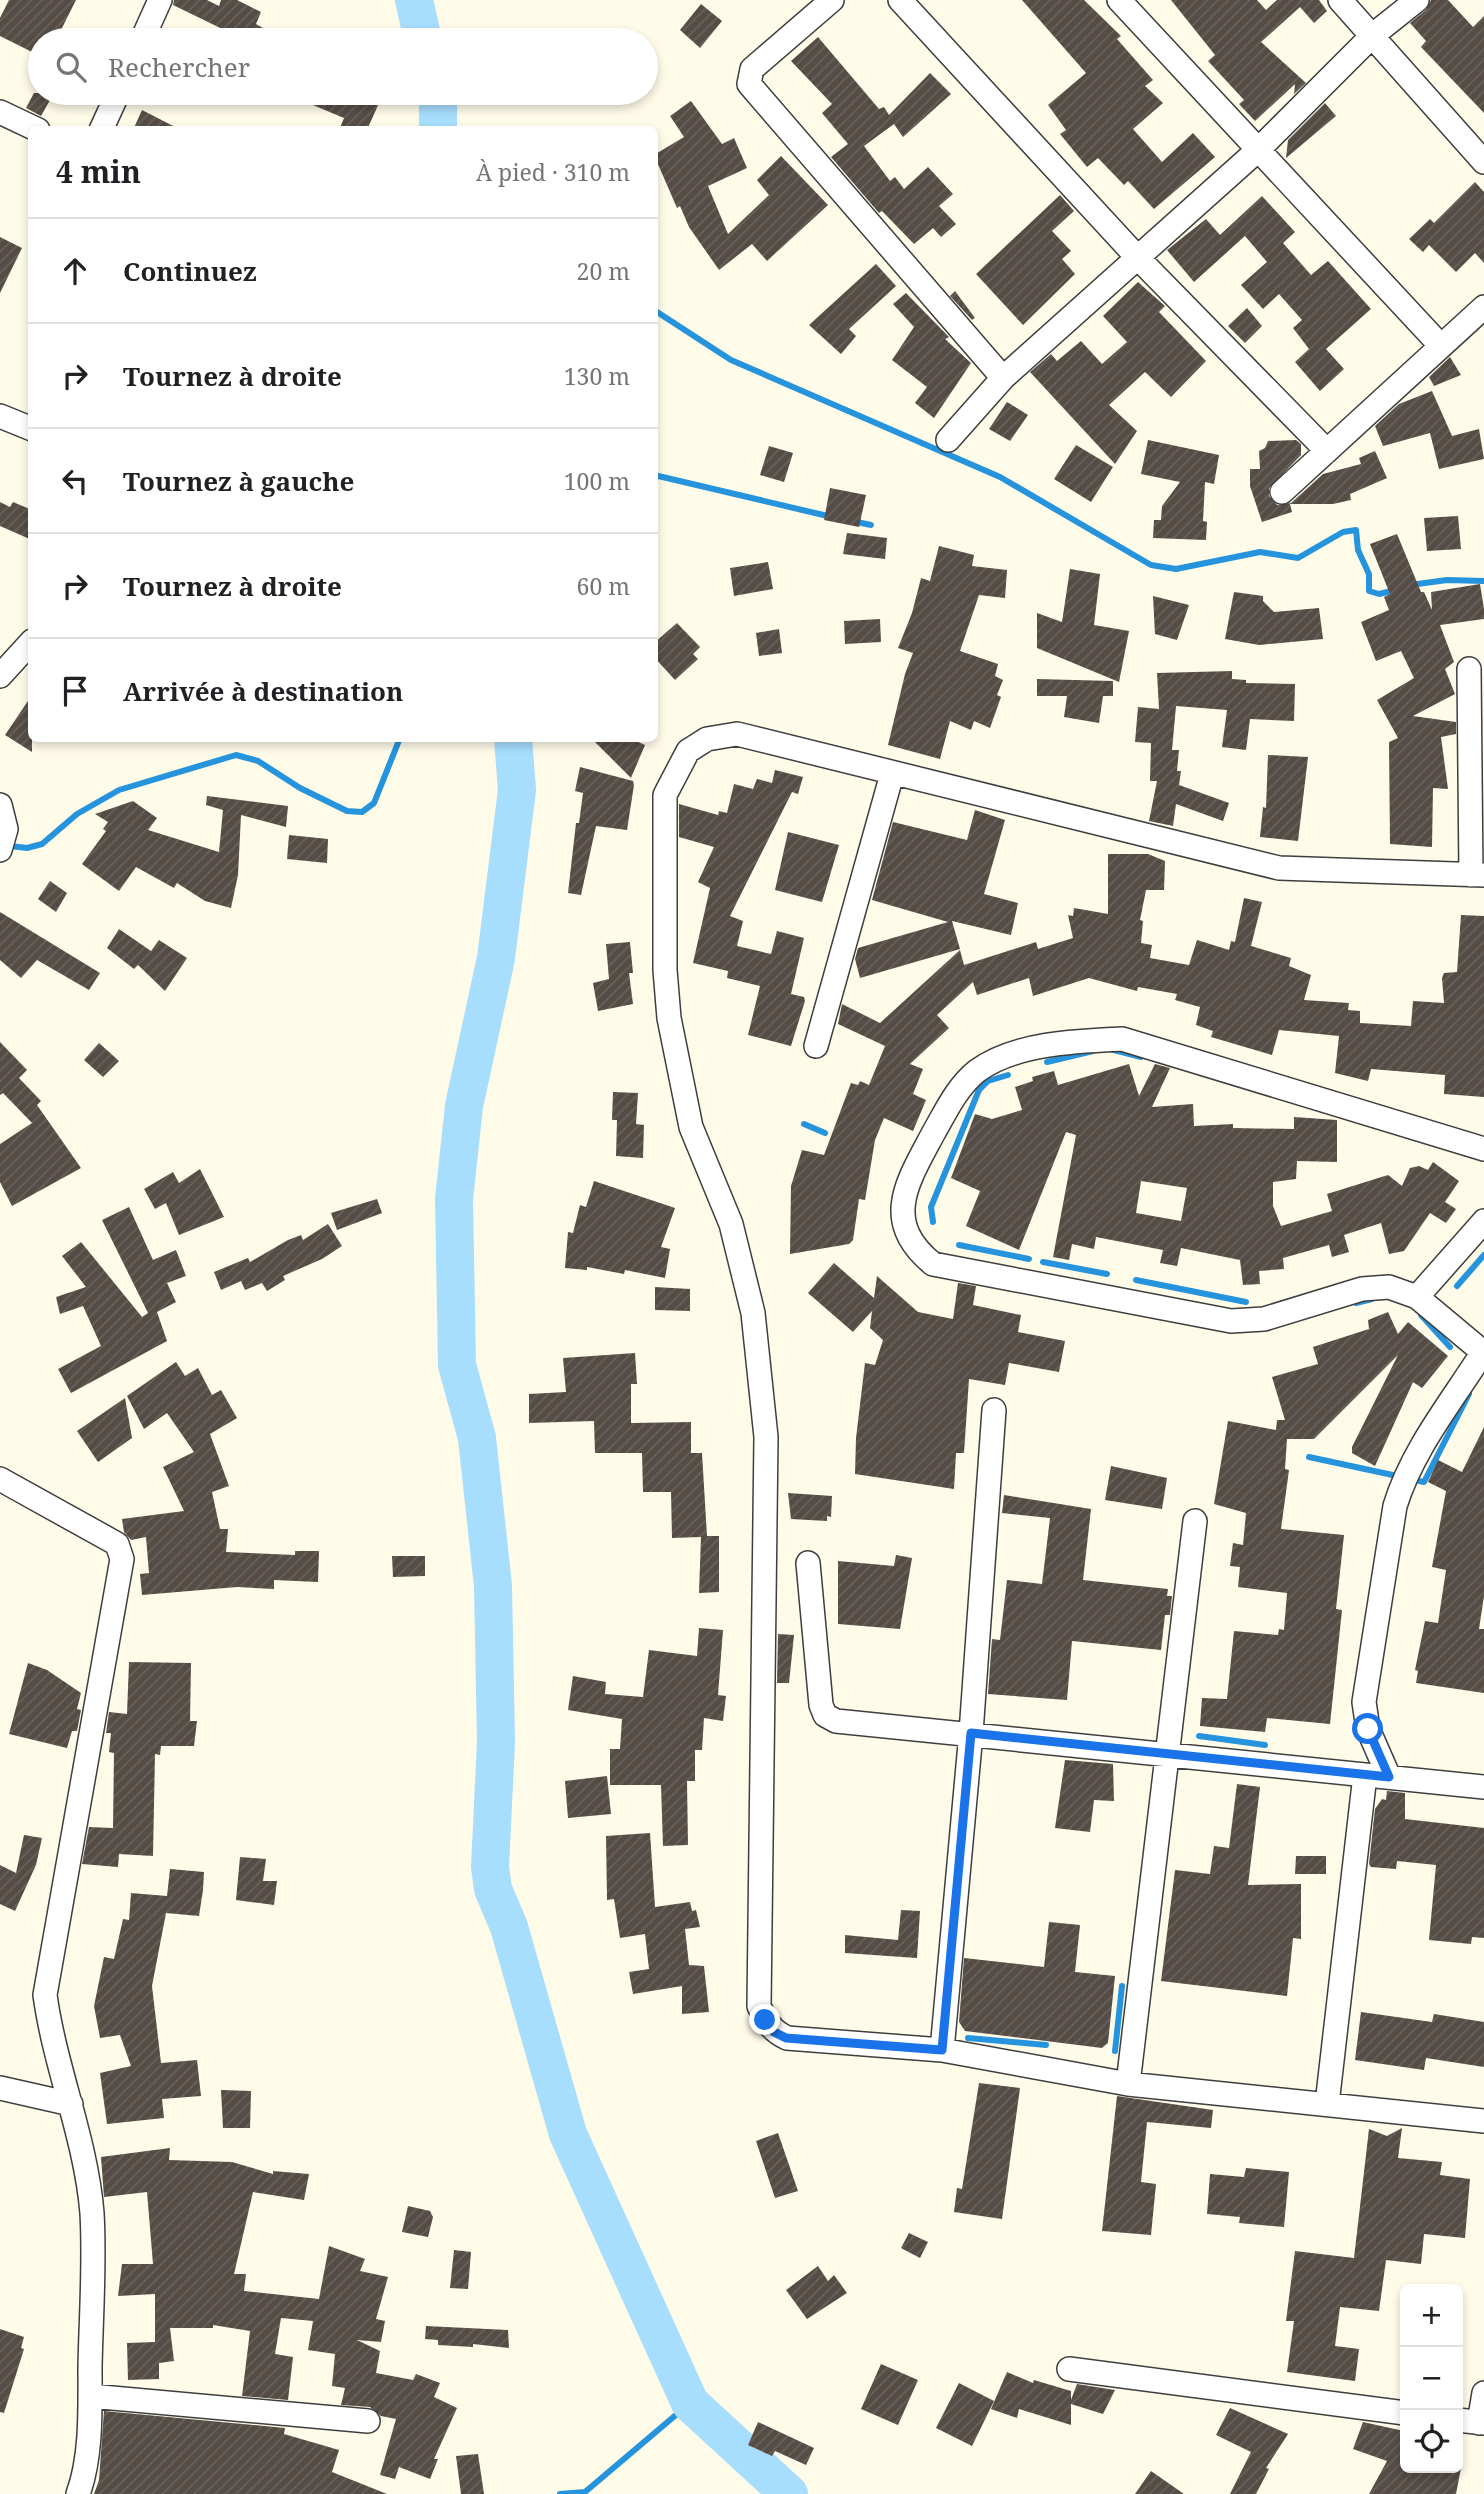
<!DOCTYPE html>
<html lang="fr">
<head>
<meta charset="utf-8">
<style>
	:root { --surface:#fff; --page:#f6f6f6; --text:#202124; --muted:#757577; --line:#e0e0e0 }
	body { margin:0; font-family:"Noto Serif",serif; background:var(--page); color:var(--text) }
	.controls { position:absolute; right:21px; bottom:21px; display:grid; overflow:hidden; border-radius:10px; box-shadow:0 4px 10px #0003 }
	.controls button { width:63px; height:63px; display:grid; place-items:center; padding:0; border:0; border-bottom:2px solid var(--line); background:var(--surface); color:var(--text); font:35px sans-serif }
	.stop { position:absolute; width:21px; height:21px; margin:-16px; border:5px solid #1a73e8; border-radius:50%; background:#fff }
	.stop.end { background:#1a73e8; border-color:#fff; box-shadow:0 2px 7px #0008 }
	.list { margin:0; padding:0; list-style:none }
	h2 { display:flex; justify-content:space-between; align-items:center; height:91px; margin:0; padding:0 28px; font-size:30px }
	h2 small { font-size:23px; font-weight:400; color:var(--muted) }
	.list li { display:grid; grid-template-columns:46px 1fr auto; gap:21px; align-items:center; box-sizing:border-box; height:105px; padding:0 28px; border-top:2px solid var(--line) }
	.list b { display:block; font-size:26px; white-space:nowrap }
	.list em { font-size:23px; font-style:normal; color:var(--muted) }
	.icon { flex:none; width:38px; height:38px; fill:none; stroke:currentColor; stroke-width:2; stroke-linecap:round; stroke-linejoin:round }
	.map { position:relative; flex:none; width:1484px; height:2494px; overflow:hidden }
	.search { position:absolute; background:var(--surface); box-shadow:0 4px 10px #0003; left:28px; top:28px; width:630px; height:77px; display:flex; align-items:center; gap:18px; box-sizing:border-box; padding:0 24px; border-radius:38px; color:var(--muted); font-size:26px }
	.panel { position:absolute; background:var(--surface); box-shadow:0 4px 10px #0003; left:28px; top:126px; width:630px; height:616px; border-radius:10px }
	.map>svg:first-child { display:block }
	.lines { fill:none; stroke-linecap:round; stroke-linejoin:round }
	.stream { stroke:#2694dc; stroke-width:6 }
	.river { stroke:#a7ddfd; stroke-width:38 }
	.building { fill:url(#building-hatch); fill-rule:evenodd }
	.street-casing { stroke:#3e3e3e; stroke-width:26 }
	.street { stroke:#fff; stroke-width:23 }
	.route { stroke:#1a73e8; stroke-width:9 }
</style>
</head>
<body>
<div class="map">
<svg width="1484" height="2494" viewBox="0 0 1484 2494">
	<defs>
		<pattern id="building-hatch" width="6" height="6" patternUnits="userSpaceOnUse" patternTransform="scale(1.75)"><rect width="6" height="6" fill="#554c46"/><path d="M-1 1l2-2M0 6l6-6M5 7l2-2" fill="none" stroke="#68615c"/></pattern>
	</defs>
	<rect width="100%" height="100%" fill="#fffbe9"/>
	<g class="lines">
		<path class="stream" d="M654 310 731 360 1000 477 1151 565 1176 569 1260 552 1298 558 1343 532 1356 530 1358 550 1369 574V591L1379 594 1396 590
			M654 475 832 517
			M852 521 871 525
			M1410 585 1447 580 1484 581
			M10 846 27 848 42 844 77 814 119 790 236 755 258 761 300 788 347 811 362 812 374 803 400 738
			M1110 1049 1141 1057
			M1047 1062 1093 1051
			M804 1124 825 1133
			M933 1222 931 1207 979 1090 988 1081 1008 1075
			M959 1245 1029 1259
			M1043 1262 1107 1274
			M1136 1280 1246 1302
			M1457 1286 1484 1255
			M1356 1303 1372 1299
			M1421 1315 1450 1347
			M1309 1457 1402 1477
			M1419 1481 1424 1482 1469 1394
			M1199 1736 1265 1745
			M968 2038 1046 2045
			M1115 2051 1122 1986
			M560 2494 585 2492 690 2403"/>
		<path class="river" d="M414 0 423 40
			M438 93V130
			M513 738 517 790 496 958 464 1106 454 1199 457 1365 477 1438 493 1586 496 1742 490 1867 493 1889 509 1927 568 2134 690 2403 789 2494"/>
	</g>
	<path class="building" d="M9 0H76L56 40H40V56L0 36V18Z
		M174 0H207L219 6 221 0H237L261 12 256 24 263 28 257 40H245L173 5Z
		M1022 0H1084L1121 36 1117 39 1153 80 1145 86 1163 103 1133 129 1162 162 1193 133 1215 157 1154 209 1128 181 1124 185 1098 158 1087 167 1060 134 1066 130 1048 105 1086 73Z
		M1171 0H1257L1266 10 1277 0H1319L1327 11 1314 23 1300 7 1261 42 1306 83 1294 94 1295 84 1255 121 1239 104 1244 100 1208 61 1215 55Z
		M1431 0H1448L1473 27 1484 16V113L1421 47 1426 41 1410 23 1426 10Z
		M701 4 722 21 700 48 680 30Z
		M818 37 879 109 884 107 889 115 930 73 951 94 903 137 894 124 864 146 890 181 895 177 904 189 928 167 953 194 939 206 956 224 941 237 933 228 914 244 882 211 879 213 831 157 848 144 822 113 832 104 791 61Z
		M34 93H54L41 116 26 108Z
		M284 93H356L379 103 367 130H339L344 118Z
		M691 101 722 144 734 138 747 168 708 186 728 234 769 195 757 180 781 156 828 205 767 261 752 244 719 270 689 227 680 206 677 208 654 155 684 137 670 116Z
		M1325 103 1336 116 1286 158 1288 140Z
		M142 110 181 130H133Z
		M1475 182 1484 192V263L1475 253 1456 272 1429 245 1423 252 1409 239 1430 219 1434 223Z
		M1060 195 1074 211 1052 231 1071 251 1062 259 1075 274 1023 325 976 274Z
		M1262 196 1295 232 1283 243 1311 275 1328 261 1371 309 1326 349 1344 369 1320 391 1295 362 1309 349 1293 328 1302 320 1279 294 1263 309 1241 285 1267 262 1245 236 1194 282 1167 250 1206 219 1220 235Z
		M0 237 22 248 0 293Z
		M876 264 896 286 849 329 856 336 841 354 809 325Z
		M1138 282 1165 306 1159 312 1206 361 1171 397 1145 372 1109 405 1137 431 1115 464 1030 372 1051 354 1057 361 1081 341 1102 364 1127 342 1103 316Z
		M955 291 975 318 972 320 950 296Z
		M906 293 949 337 945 339 971 363 934 418 915 403 927 387 892 360 914 327 893 304Z
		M1247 308 1262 326 1245 343 1228 326Z
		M1450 357 1461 375 1434 386 1429 377Z
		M1432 391 1452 436 1479 429 1484 459 1439 469 1430 433 1383 446 1375 426 1399 404Z
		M1007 402 1028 415 1010 441 989 429Z
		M1148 440 1219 455 1214 484 1205 482 1203 521 1207 522 1206 540 1153 538 1154 520H1161L1162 506 1180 482 1141 474Z
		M1296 440 1301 444V455L1269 488V496L1277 505 1291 503 1323 474 1361 464 1359 458 1375 451 1387 478 1350 494 1351 500 1333 504H1290L1292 512 1262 522 1250 486V469H1260L1259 451 1265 448 1268 441Z
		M1076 445 1113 467 1091 502 1054 479Z
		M769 446 793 453 784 482 760 475Z
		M830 488 866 495 859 527 824 520Z
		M0 502 10 507 13 502 32 510V540L0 526Z
		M1458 516 1461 549 1427 551 1424 518Z
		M847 533 887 538 885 559 843 554Z
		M1397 534 1421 592H1424L1432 610 1431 592 1480 584 1484 609V619L1440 625 1454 662 1445 669 1455 694 1413 716 1456 722V734L1441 737 1448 789 1433 788 1432 847 1390 844 1389 742 1398 738 1377 700 1414 678 1401 651 1376 661 1361 622 1389 610 1384 597 1390 594 1370 544Z
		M939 546 974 555 972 566 1007 570 1005 598 979 595 960 651 998 664 995 676 1003 680 997 695 1001 697 990 728 974 721 971 730 950 721 940 759 888 745 905 674 913 653 898 648 912 613 921 578 930 581Z
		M768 562 773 589 734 596 730 568Z
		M1070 569 1100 574 1094 625 1129 631 1119 682 1037 648V613L1062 622Z
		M1234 592 1263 596V601L1274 612 1319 608 1323 639 1259 645 1225 639Z
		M1153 596 1189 605 1177 640 1155 634Z
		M880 619 881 642 845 644 844 621Z
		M677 623 700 647 693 654 698 659 675 680 654 657V643Z
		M779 629 782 653 759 656 756 633Z
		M1232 671V679L1246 680V683L1295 684 1294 721 1250 719 1246 750 1222 747 1227 710 1176 706 1172 750H1179L1177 771H1181L1179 785 1229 803 1223 821 1176 804 1173 826 1149 821 1157 781H1150L1151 743 1135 742 1138 707 1159 709 1157 673Z
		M1037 679 1113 681V696H1103L1099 723 1064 717 1067 696H1037Z
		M32 695V752L5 735Z
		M591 738H629L645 745 631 778Z
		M1268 755 1308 757 1298 841 1260 837 1263 807 1266 808Z
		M580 767 633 781 634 785 627 830 596 826 581 895 568 893 576 823H579L583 793 575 791Z
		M775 770 803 777 798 794 792 792 730 916 743 921 737 946 771 954 777 931 804 938 791 994 804 997 805 1001 791 1046 748 1035 760 986 727 978 728 971 693 963 710 888 698 882 714 847 679 837V804L718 815 719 811 727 813 734 784 753 789 757 779 772 783Z
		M207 796 288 806 286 827 241 815 238 875 231 908 205 901 177 883 174 888 136 867 119 891 82 864 106 831 103 829 108 822 95 814 133 801 157 818 148 830 219 852 223 810 206 805Z
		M975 810 1005 820 984 894 1018 903 1011 935 952 921 960 949 860 978 855 959 858 948 948 922 872 900 893 822 967 840Z
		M788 832 839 845 822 902 775 890Z
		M289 835 328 839 327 863 287 859Z
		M1108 854H1148L1165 861 1164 890H1146L1140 920 1143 921 1141 943 1152 945 1150 958 1189 965 1197 940 1229 950 1231 941 1235 942 1244 898 1262 902 1251 946 1291 958 1289 966 1311 975 1304 1000 1349 1003 1348 1010 1360 1011V1023L1411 1026 1413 1001 1444 1003 1442 978 1444 973 1457 972 1461 915 1484 916V1097L1444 1094 1445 1075 1371 1069 1368 1081 1335 1073 1339 1036 1279 1030 1272 1055 1211 1037 1213 1031 1196 1025 1200 1007 1175 1000 1177 994 1138 987 1137 991 1089 978 1033 996 1029 978 977 995 973 982 937 1015 949 1028 910 1064 923 1069 913 1094 926 1100 913 1131 884 1118 875 1140 865 1200 859 1199 853 1240 849 1244 790 1254 791 1186 802 1150 824 1155 851 1083 858 1085 860 1081 869 1085 885 1046 838 1024 842 1004 880 1023 960 950 964 965 1036 942 1038 949 1073 938 1068 915 1073 916 1074 908 1108 914Z
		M50 881 67 893 56 912 38 899Z
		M0 912 100 973 89 990 37 960 21 978 0 960Z
		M119 929 151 951 159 940 187 958 165 991 138 965 134 969 107 948Z
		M630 942 633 973H629L633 1004 598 1011 593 983 609 979 606 944Z
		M0 1042 27 1070 19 1078 41 1101 37 1105 81 1168 12 1206 0 1182V1144L32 1123 3 1093 0 1095Z
		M99 1043 119 1061 103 1077 84 1060Z
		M1129 1064 1139 1096 1155 1064 1170 1068 1152 1107 1193 1104 1194 1126 1233 1124V1128L1294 1129V1117L1337 1120V1162L1297 1161 1296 1179 1273 1182V1206L1281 1226 1332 1211 1327 1194 1388 1175 1402 1186 1410 1168 1419 1166 1428 1170 1433 1162 1459 1181 1445 1202 1456 1209 1446 1223 1430 1213 1404 1251 1389 1254 1381 1223 1344 1235 1349 1252 1332 1257 1329 1245 1283 1258 1284 1269 1259 1271 1260 1284 1243 1285 1240 1260 1181 1248 1177 1266 1160 1263 1163 1250 1096 1237 1094 1249 1072 1244 1069 1260 1053 1257 1076 1135 1066 1132 1019 1250 966 1226 980 1191 951 1178 975 1114 992 1119 1022 1110 1015 1087 1033 1081 1032 1077 1054 1071 1058 1085ZM1141 1181 1187 1188 1181 1221 1136 1213Z
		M613 1092 638 1093 636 1124 644 1125 643 1158 616 1156 617 1120H612Z
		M200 1169 224 1217 179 1235 166 1203 155 1209 144 1189 173 1172 179 1183Z
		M594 1181 675 1208 661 1247 670 1249 665 1278 625 1270 624 1274 587 1267V1270L565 1268 568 1232 573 1233 580 1205 586 1207Z
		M377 1199 382 1213 337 1230 331 1213Z
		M129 1207 153 1260 176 1250 186 1276 167 1283 176 1302 157 1312 167 1341 71 1393 58 1369 101 1346 83 1306 60 1314 56 1297 86 1287 62 1256 81 1242 142 1317 148 1313 102 1220Z
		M328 1224 342 1246 322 1259 283 1276 285 1280 267 1291 262 1283 245 1290 241 1281 221 1290 214 1272 248 1258 250 1262 288 1240 301 1235 303 1240Z
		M834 1263 874 1298 877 1276 918 1312 953 1319 958 1283 976 1286 973 1305 1021 1315 1018 1332 1065 1341 1059 1372 1009 1363 1005 1385 969 1379 964 1453H956L954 1489 855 1474 856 1438 865 1363 875 1365 883 1340 870 1328 872 1311 853 1332 808 1293Z
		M655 1287 690 1289V1311L655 1310Z
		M1388 1312 1398 1334 1408 1322 1448 1356 1422 1388 1413 1382 1375 1466 1352 1453V1447L1398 1355 1314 1439H1287L1285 1469 1289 1470 1281 1529 1344 1535 1336 1609 1342 1610 1330 1724 1267 1718 1265 1732 1200 1726 1202 1698 1227 1699 1234 1631 1278 1635 1279 1629 1284 1630 1287 1593 1238 1587 1240 1567 1230 1566 1233 1543 1243 1545 1246 1513 1214 1504 1228 1421 1276 1430 1277 1420H1285L1272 1377 1318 1364 1313 1347 1369 1329 1368 1320Z
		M635 1353 637 1384H631V1423L691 1422V1453H702L707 1536H719V1592L699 1593 701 1537 672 1538 671 1492H643L642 1453H595L594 1421 529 1423V1394L566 1392 563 1358Z
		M176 1362 185 1376 198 1368 212 1395 221 1390 237 1418 210 1434 229 1486 212 1492 220 1529H228L226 1552 295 1555V1551H319L318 1582 274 1580V1589L237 1587 142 1595 140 1574 149 1573 146 1537 131 1540 124 1532 122 1519 184 1511 163 1467 194 1452 167 1413 144 1429 127 1396Z
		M125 1398 132 1438 98 1462 77 1431Z
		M1484 1427V1596L1479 1629H1484V1693L1416 1683 1418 1671 1415 1670 1425 1621 1438 1623 1446 1570 1432 1567 1446 1491 1428 1482 1438 1460 1462 1472Z
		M1111 1466 1167 1478 1162 1509 1105 1500Z
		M788 1493 832 1496 831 1517 827 1516V1521L791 1519Z
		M1004 1495 1091 1509 1083 1580 1168 1589 1167 1596H1172L1170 1615H1165L1161 1650 1072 1641 1067 1700 988 1694 992 1639 1000 1640 1007 1580 1042 1584 1050 1518 1002 1513Z
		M896 1555 912 1558 900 1629 838 1624V1561L894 1566Z
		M392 1556H425V1576L393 1577Z
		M699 1628 723 1630 718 1695 726 1696 723 1721 704 1718 702 1750H695V1781H687L688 1845 663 1846 661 1785H610V1749H620L622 1719 568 1710 573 1676 606 1682 605 1694 643 1697 649 1650 697 1656Z
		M778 1634 794 1635 789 1683H777Z
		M129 1662 191 1663 190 1721H197L194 1746H161L160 1755 155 1754 153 1856 119 1854 118 1867 82 1864 89 1827 113 1828 114 1753 109 1752 111 1733H106L109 1712 127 1714Z
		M28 1663 47 1670 81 1693 77 1709 81 1710 77 1731H72L67 1748 9 1734Z
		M1065 1760 1113 1764 1114 1801 1094 1800 1090 1832 1055 1828Z
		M607 1776 611 1814 568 1818 565 1781Z
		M1237 1784 1260 1787 1248 1885 1301 1884V1939L1293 1938 1287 1996 1161 1981 1175 1870 1210 1874 1214 1846 1229 1848Z
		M1387 1791 1405 1793V1819L1484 1828V1938L1472 1937 1471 1944 1429 1940 1436 1865 1397 1861 1396 1869 1371 1867 1369 1864 1375 1809 1382 1799 1386 1800Z
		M650 1833 655 1907 690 1902 692 1911 696 1910 700 1927 685 1929 689 1965 704 1966 709 2012 682 2014V1986L633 1994 629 1972 649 1969 645 1934 620 1938 614 1899 607 1900 606 1836Z
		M24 1835 42 1838 36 1865 15 1911 0 1904V1865L16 1873Z
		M1296 1856H1326V1874H1295Z
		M240 1857 266 1859 263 1881H277L274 1905 236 1900Z
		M170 1869 204 1872 203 1890 199 1916 166 1913 152 1986 161 2063 197 2060 201 2096 162 2099 164 2118 107 2124 100 2073 131 2066 120 2035 100 2038 94 2006 104 1957 114 1959 123 1919 129 1920 131 1893 167 1896Z
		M901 1910 920 1911 917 1958 845 1953V1935L898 1940Z
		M1049 1922 1080 1925 1075 1972 1115 1976 1108 2043 1102 2048 965 2031 959 2022 964 1958 1044 1967Z
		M1361 2012 1432 2022 1434 2014 1484 2022V2067L1426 2058 1424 2070 1355 2060Z
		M979 2083 1020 2088 1002 2219 954 2212 957 2188 962 2189Z
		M221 2090 251 2091 250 2128H223Z
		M1117 2096 1213 2110 1211 2128 1147 2122 1141 2182 1156 2184 1151 2235 1102 2231Z
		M1402 2128 1398 2158 1442 2162 1440 2175 1470 2179 1465 2238 1424 2234 1421 2264 1386 2260 1379 2311 1340 2307 1335 2346 1359 2349 1355 2381 1287 2372 1294 2321H1286L1295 2251 1354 2258 1369 2129 1387 2136Z
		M778 2133 798 2191 775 2198 756 2141Z
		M170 2148 169 2160 232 2162 273 2174V2171L309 2174 304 2200 253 2192 234 2274H246L244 2291 319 2299 329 2246 365 2259 360 2271 388 2277 376 2319 385 2321 381 2342 357 2340 380 2351 376 2373 413 2380 416 2374 440 2383 434 2397 457 2408 434 2459H438L430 2479 399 2467 395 2479 380 2475 396 2419 381 2416 370 2407 341 2405 345 2388 332 2386 335 2354 308 2350 313 2321 281 2318 275 2354 293 2357 288 2400 242 2396 250 2331 213 2325V2328H170L174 2361 159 2363V2379L128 2380 127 2343 155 2342V2294L118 2296 122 2264H153L147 2192 104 2197 101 2157Z
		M1246 2168 1289 2172 1284 2227 1239 2223 1240 2217 1207 2214 1210 2174 1244 2177Z
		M408 2206 430 2211 433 2217 428 2237 402 2232Z
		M909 2233 928 2242 920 2258 901 2248Z
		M454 2250 471 2252 468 2289 450 2288Z
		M818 2266 828 2281 834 2275 847 2293 807 2319 786 2290Z
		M426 2326 508 2330 509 2348 473 2344V2347L438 2345V2340L425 2339Z
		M0 2329 24 2337 21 2348 24 2349 4 2413 0 2412Z
		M881 2364 918 2380 898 2425 861 2409Z
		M1007 2372 1033 2383 1034 2380 1071 2391V2400L1077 2384 1115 2390 1103 2414 1071 2404V2425L1019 2409 1017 2418 991 2409Z
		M959 2383 994 2401 972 2446 936 2428Z
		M1230 2408 1288 2434 1266 2468 1269 2469 1256 2494H1230L1251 2452 1216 2435Z
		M104 2411 285 2428 284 2434 339 2450 332 2472 387 2494H94L99 2480Z
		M758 2422 814 2448 806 2465 775 2451 772 2456 748 2445Z
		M1363 2422 1404 2431 1405 2428V2468H1461L1456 2494H1369L1387 2461 1353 2449Z
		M478 2454 484 2494H461L456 2456Z
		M1151 2471 1184 2494H1135Z"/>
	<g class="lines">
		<g class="street-casing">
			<path id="street" d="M832 0 752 69 749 84 1003 378
				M900 0 1137 257 1327 451
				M1119 0 1440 345
				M1340 0 1484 162
				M142 40 160 0
				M0 112 38 130
				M101 130 118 93
				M0 416 32 429
				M948 440 1003 378 1259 149 1373 35 1417 0
				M1282 492 1484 307
				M1469 669 1471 875
				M0 676 32 641
				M0 805 6 829 0 850
				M1484 875 1279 868 737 734 707 739 688 751 665 795V970L669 1018 691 1127 731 1224 753 1313 766 1437 759 2006C766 2022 772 2031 787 2038L942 2050 1128 2084 1484 2121
				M816 1046 892 774
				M1484 1149 1122 1039C1077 1041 1015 1043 977 1071 957 1087 946 1111 934 1132 908 1181 880 1221 933 1264L1231 1321 1264 1319 1362 1289 1389 1287 1417 1297 1484 1353
				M1417 1297 1484 1221
				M0 1479 117 1544 122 1559 45 1995C55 2068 86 2139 92 2213 95 2264 91 2317 90 2367 90 2408 92 2456 78 2494
				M808 1563 821 1705 825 1715 836 1721 1484 1787
				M1389 1777 1368 1729 1364 1702 1395 1506C1412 1450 1452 1401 1483 1352
				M942 2050 971 1733 994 1410
				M1128 2084 1195 1521
				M0 2088 71 2104
				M1327 2104 1365 1775
				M1069 2369 1405 2413
				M90 2396 368 2421
				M1458 2420 1484 2423
				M1479 2423 1484 2393"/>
		</g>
		<use href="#street" class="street"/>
	</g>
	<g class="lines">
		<path class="route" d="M765 2020 774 2032 786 2038 942 2050 971 1733 1389 1777 1368 1729"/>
	</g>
</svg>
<div class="controls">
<button>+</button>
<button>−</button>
<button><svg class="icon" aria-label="locate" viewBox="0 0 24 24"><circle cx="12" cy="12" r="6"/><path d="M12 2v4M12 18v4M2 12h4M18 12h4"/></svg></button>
</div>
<div class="stop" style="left:1368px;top:1729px"></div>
<div class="stop end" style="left:765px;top:2020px"></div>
<div class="search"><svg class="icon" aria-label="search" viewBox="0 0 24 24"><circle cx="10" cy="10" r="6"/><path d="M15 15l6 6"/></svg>Rechercher</div>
<section class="panel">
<h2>4 min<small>À pied · 310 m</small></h2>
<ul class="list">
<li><svg class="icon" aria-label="ahead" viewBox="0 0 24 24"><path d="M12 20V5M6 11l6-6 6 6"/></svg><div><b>Continuez</b></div><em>20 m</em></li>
<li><svg class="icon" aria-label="right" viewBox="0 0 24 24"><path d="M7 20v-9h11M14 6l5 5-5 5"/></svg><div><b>Tournez à droite</b></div><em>130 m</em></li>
<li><svg class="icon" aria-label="left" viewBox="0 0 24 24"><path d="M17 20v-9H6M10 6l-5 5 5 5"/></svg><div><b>Tournez à gauche</b></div><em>100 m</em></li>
<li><svg class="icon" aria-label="right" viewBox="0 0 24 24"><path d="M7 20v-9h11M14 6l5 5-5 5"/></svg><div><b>Tournez à droite</b></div><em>60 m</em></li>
<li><svg class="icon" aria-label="arrive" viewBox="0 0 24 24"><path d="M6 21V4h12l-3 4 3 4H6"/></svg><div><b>Arrivée à destination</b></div></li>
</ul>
</section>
</div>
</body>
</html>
